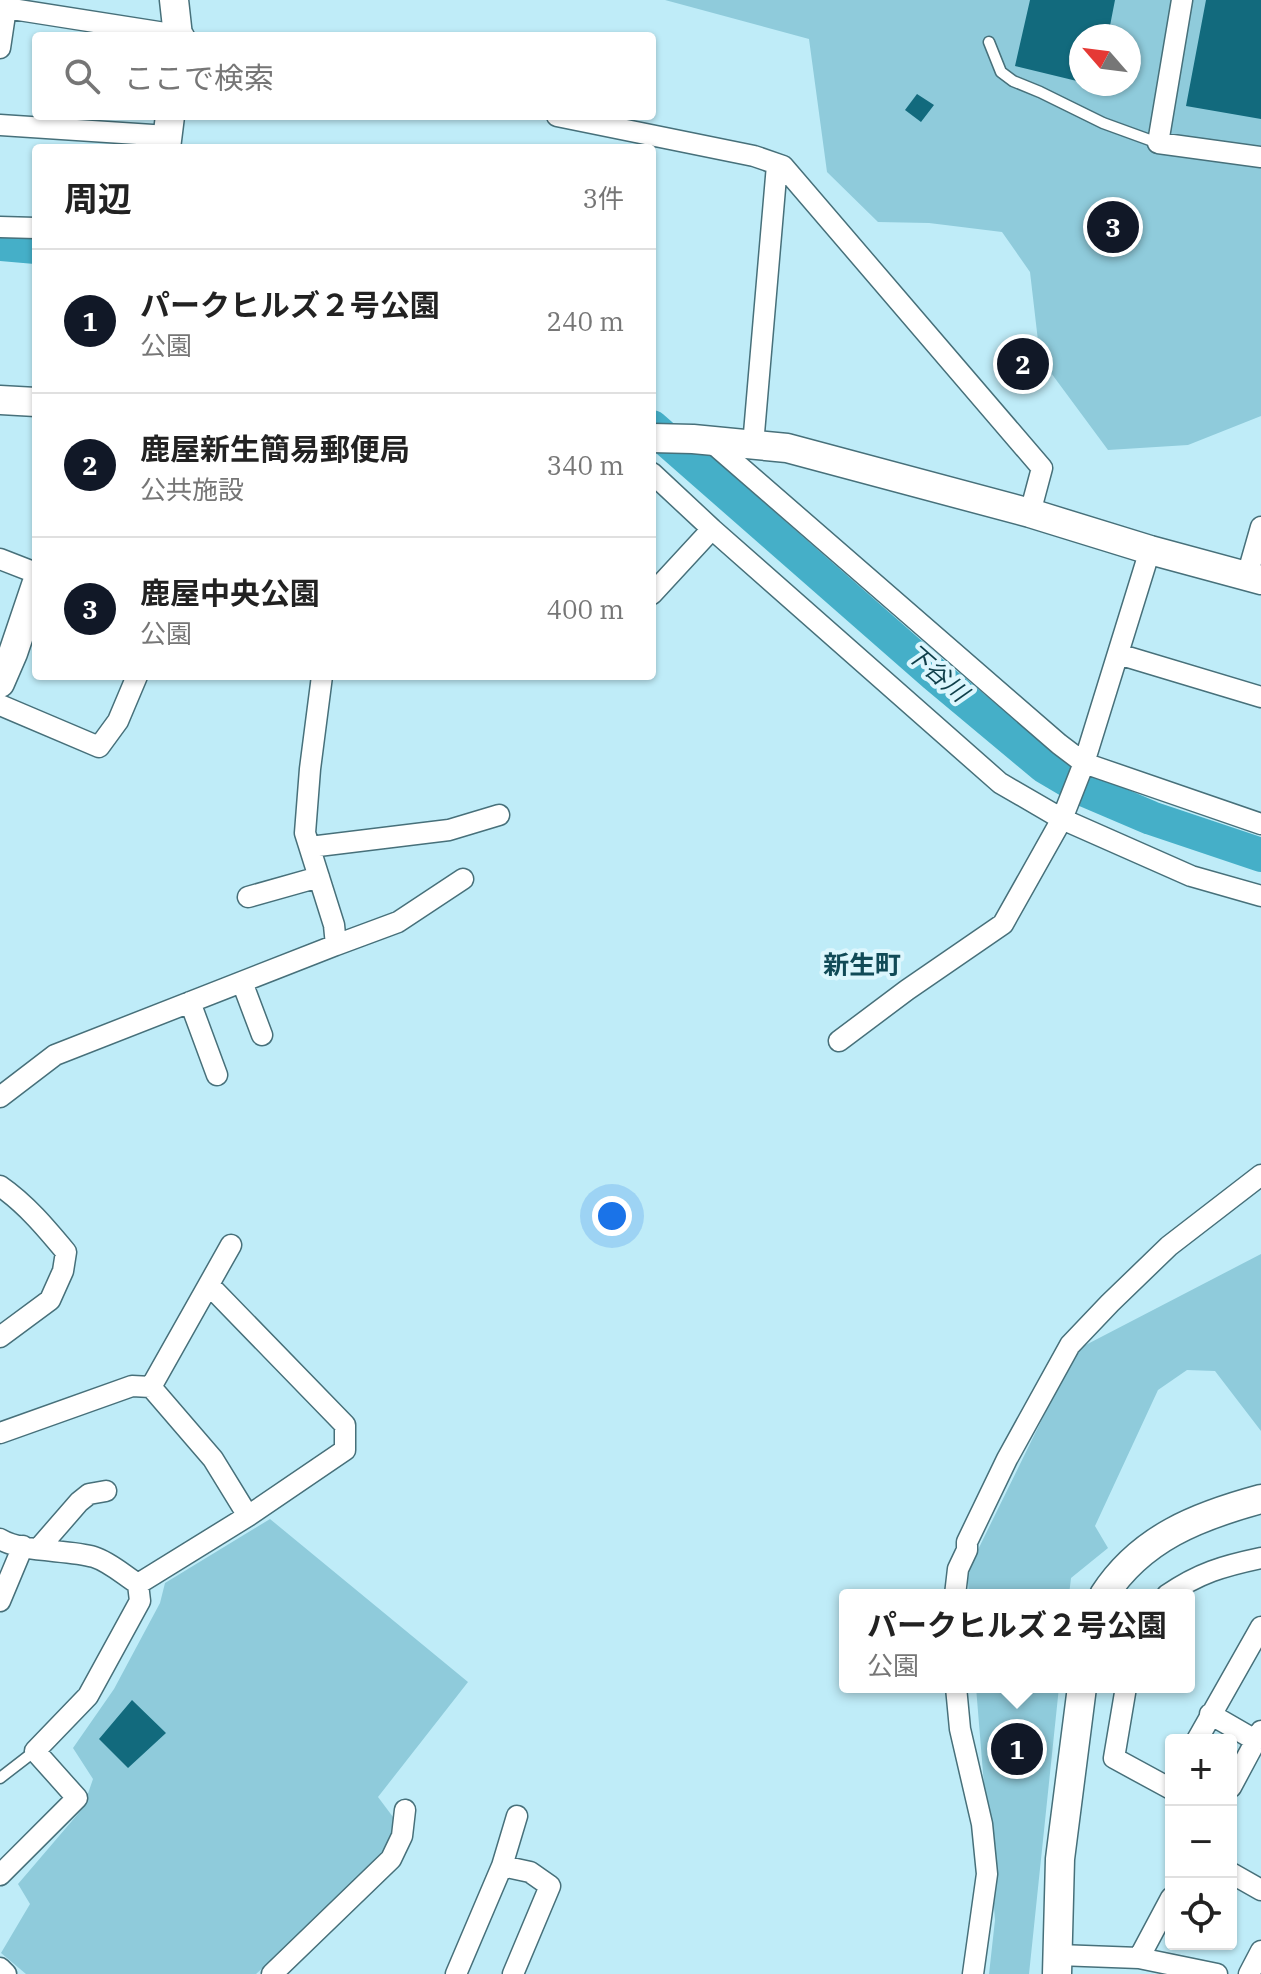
<!DOCTYPE html>
<html lang="ja">
<head>
<meta charset="utf-8">
<style>
	:root { --surface:#fff; --page:#f2f2f2; --text:#222; --muted:#767676; --line:#e0e0e0; --accent:#111827 }
	body { margin:0; font-family:"IBM Plex Serif","Noto Sans JP",serif; background:var(--page); color:var(--text) }
	.controls { position:absolute; right:24px; bottom:24px; display:grid; overflow:hidden; border-radius:8px; box-shadow:0 2px 6px #0004 }
	.controls button { width:72px; height:72px; display:grid; place-items:center; padding:0; border:0; border-bottom:2px solid var(--line); background:var(--surface); color:var(--text); font:40px sans-serif }
	.compass { position:absolute; left:1069px; top:24px; width:72px; height:72px; border-radius:50%; background:var(--surface); box-shadow:0 2px 6px #0004; rotate:298deg }
	.you { position:absolute; left:612px; top:1216px; width:28px; height:28px; margin:-20px; border:6px solid #fff; border-radius:50%; background:#1a73e8; box-shadow:0 0 0 12px #1a73e833 }
	.badge { display:grid; place-items:center; width:52px; height:52px; border-radius:50%; background:var(--accent); color:#fff; font-size:26px; font-weight:700 }
	.pin { position:absolute; translate:-50% -50%; border:4px solid #fff; box-shadow:0 2px 8px #0006 }
	.popup { position:absolute; left:839px; top:1589px; width:356px; height:104px; box-sizing:border-box; display:grid; place-content:center; border-radius:8px; background:var(--surface); filter:drop-shadow(0 2px 6px #0005); font-size:26px; white-space:nowrap; color:var(--muted) }
	.popup b { font-size:30px; color:var(--text) }
	.popup::after { content:''; position:absolute; left:50%; top:100%; margin-left:-16px; border:16px solid transparent; border-top-color:var(--surface) }
	.list { margin:0; padding:0; list-style:none }
	h2 { display:flex; justify-content:space-between; align-items:center; height:104px; margin:0; padding:0 32px; font-size:34px }
	h2 small { font-size:26px; font-weight:400; color:var(--muted) }
	.list li { display:grid; grid-template-columns:52px 1fr auto; gap:24px; align-items:center; box-sizing:border-box; height:144px; padding:0 32px; border-top:2px solid var(--line) }
	.list b { display:block; font-size:30px; white-space:nowrap }
	.list p { margin:0; font-size:26px; white-space:nowrap; color:var(--muted) }
	.list em { font-size:26px; font-style:normal; color:var(--muted) }
	.icon { flex:none; width:44px; height:44px; fill:none; stroke:currentColor; stroke-width:2; stroke-linecap:round; stroke-linejoin:round }
	.map { position:relative; flex:none; width:1261px; height:1974px; overflow:hidden }
	.search { position:absolute; background:var(--surface); box-shadow:0 2px 6px #0004; left:32px; top:32px; width:624px; height:88px; display:flex; align-items:center; gap:20px; box-sizing:border-box; padding:0 28px; border-radius:8px; color:var(--muted); font-size:30px }
	.panel { position:absolute; background:var(--surface); box-shadow:0 2px 6px #0004; left:32px; top:144px; width:624px; height:536px; border-radius:8px }
	.map>svg:first-child { display:block }
	.green { fill:#8fcbdb; fill-rule:evenodd }
	.lines { fill:none; stroke-linecap:round; stroke-linejoin:round }
	.river { stroke:#45afc8; stroke-width:34 }
	.building { fill:#126a7d }
	.lane-casing { stroke:#47707a; stroke-width:13 }
	.street-casing { stroke:#47707a; stroke-width:23 }
	.secondary-casing { stroke:#47707a; stroke-width:31 }
	.lane { stroke:#fff; stroke-width:10 }
	.street { stroke:#fff; stroke-width:20 }
	.secondary { stroke:#fff; stroke-width:28 }
	.labels { text-anchor:middle; stroke-width:8; stroke-linejoin:round; paint-order:stroke }
	.water-label { font-size:24px; font-style:italic; fill:#0f3f4a; stroke:#dcf6fd }
	.quarter-label { font-size:26px; font-weight:bold; fill:#114a57; stroke:#dcf6fd }
</style>
</head>
<body>
<div class="map">
<svg width="1261" height="1974" viewBox="0 0 1261 1974">
	<rect width="100%" height="100%" fill="#bfecf8"/>
	<path class="green" d="M665 0H1261V416L1188 445 1108 450 1040 358 1030 272 1002 232 929 223 878 222 827 172 809 39ZM1081 36H1129V84H1081Z
		M1261 1254V1431L1215 1371 1187 1370 1158 1390 1095 1526 1108 1548 1071 1578 1069 1595H969L967 1572 1076 1350Z
		M270 1519 468 1682 378 1797 399 1825 390 1852 256 1974H26L1 1953 30 1904 18 1884 83 1808 93 1779 73 1748 114 1689 160 1603 165 1583Z
		M976 1687H1059L1029 1974H989L995 1920Z"/>
	<g class="lines">
		<path class="river" d="M0 244 36 247
			M652 427 935 675 1044 766 1083 789 1151 818 1261 855"/>
	</g>
	<path class="building" d="M1030 0H1115L1108 36H1081V82L1015 66Z
		M1206 0H1261V119L1186 106Z
		M917 94 934 105 921 122 905 110Z
		M132 1700 166 1733 128 1768 99 1739Z"/>
	<g class="lines">
		<g class="lane-casing">
			<path id="lane" d="M989 42 1001 72 1013 81 1040 92 1103 123 1158 143
				M0 1778 35 1751"/>
		</g>
		<g class="street-casing">
			<path id="street" d="M1182 0 1158 143 1261 157
				M0 48 6 8 184 36
				M557 116 754 156 783 166 1042 468 1030 513
				M0 125 168 136
				M0 227 36 228
				M709 440 1059 744 1084 763 1261 824
				M753 445 777 165
				M652 473 712 529 1000 783 1062 819 1191 876 1261 896
				M0 559 36 573
				M1247 576 1261 527
				M652 594 712 529
				M1118 654 1261 697
				M0 705 99 747 118 721 137 676
				M310 847 449 830 499 815
				M248 897 319 877
				M336 945 398 922 463 879
				M242 982 262 1035
				M190 1002 217 1075
				M839 1041 907 990 1003 924 1062 819 1084 763 1150 550
				M0 1097 55 1055 336 945 334 925 305 833 310 769 322 676
				M0 1186C26 1204 46 1228 66 1252L63 1271 50 1300 0 1337
				M151 1387 231 1245
				M0 1433 132 1386 151 1387 213 1459 248 1516
				M0 1539C23 1553 67 1549 94 1557 110 1562 125 1576 138 1584L248 1516 345 1450V1425L209 1285
				M39 1548 79 1502 89 1494 106 1491
				M955 1595 958 1569 967 1550V1542L1007 1459 1070 1345 1110 1303 1169 1246 1261 1175
				M1167 1595C1199 1573 1223 1566 1261 1558
				M0 1601 23 1546
				M956 1687 960 1729 982 1824 987 1874 973 1974
				M1126 1687 1114 1758 1171 1789
				M1210 1714 1255 1740
				M1197 1740 1261 1627
				M1231 1787 1261 1731
				M502 1866 530 1872 550 1886 513 1974
				M1231 1873 1261 1890
				M0 1875 77 1798 35 1751 88 1696 140 1601 138 1584
				M1058 1955 1139 1958 1217 1974
				M1139 1958 1171 1898
				M0 1968 6 1974
				M272 1974 391 1859 402 1836 405 1810
				M456 1974 502 1866 517 1816
				M1249 1974 1261 1951"/>
		</g>
		<g class="secondary-casing">
			<path id="secondary" d="M174 0 178 36
				M166 148 170 116
				M0 400 36 402
				M652 438 693 439 787 448 1030 513 1150 550 1261 580
				M0 683 13 653 36 585
				M1104 1595C1141 1538 1198 1516 1261 1499
				M1057 1974 1060 1859 1082 1687"/>
		</g>
		<use href="#lane" class="lane"/>
		<use href="#street" class="street"/>
		<use href="#secondary" class="secondary"/>
	</g>
	<g class="labels">
		<g class="water-label">
			<text transform="translate(937 673) rotate(41)" y="8">下谷川</text>
		</g>
		<g class="quarter-label">
			<text x="862" y="974">新生町</text>
		</g>
	</g>
</svg>
<div class="controls">
<button>+</button>
<button>−</button>
<button><svg class="icon" aria-label="locate" viewBox="0 0 24 24"><circle cx="12" cy="12" r="6"/><path d="M12 2v4M12 18v4M2 12h4M18 12h4"/></svg></button>
</div>
<svg class="compass" viewBox="-18 -18 36 36"><path d="M0-13l5 13h-10z" fill="#e53935"/><path d="M0 13l5-13h-10z" fill="#767676"/></svg>
<div class="you"></div>
<div class="pin badge" style="left:1017px;top:1749px">1</div>
<div class="popup"><b>パークヒルズ２号公園</b>公園</div>
<div class="pin badge" style="left:1023px;top:364px">2</div>
<div class="pin badge" style="left:1113px;top:227px">3</div>
<div class="search"><svg class="icon" aria-label="search" viewBox="0 0 24 24"><circle cx="10" cy="10" r="6"/><path d="M15 15l6 6"/></svg>ここで検索</div>
<section class="panel">
<h2>周辺<small>3件</small></h2>
<ul class="list">
<li><span class="badge">1</span><div><b>パークヒルズ２号公園</b><p>公園</p></div><em>240 m</em></li>
<li><span class="badge">2</span><div><b>鹿屋新生簡易郵便局</b><p>公共施設</p></div><em>340 m</em></li>
<li><span class="badge">3</span><div><b>鹿屋中央公園</b><p>公園</p></div><em>400 m</em></li>
</ul>
</section>
</div>
</body>
</html>
